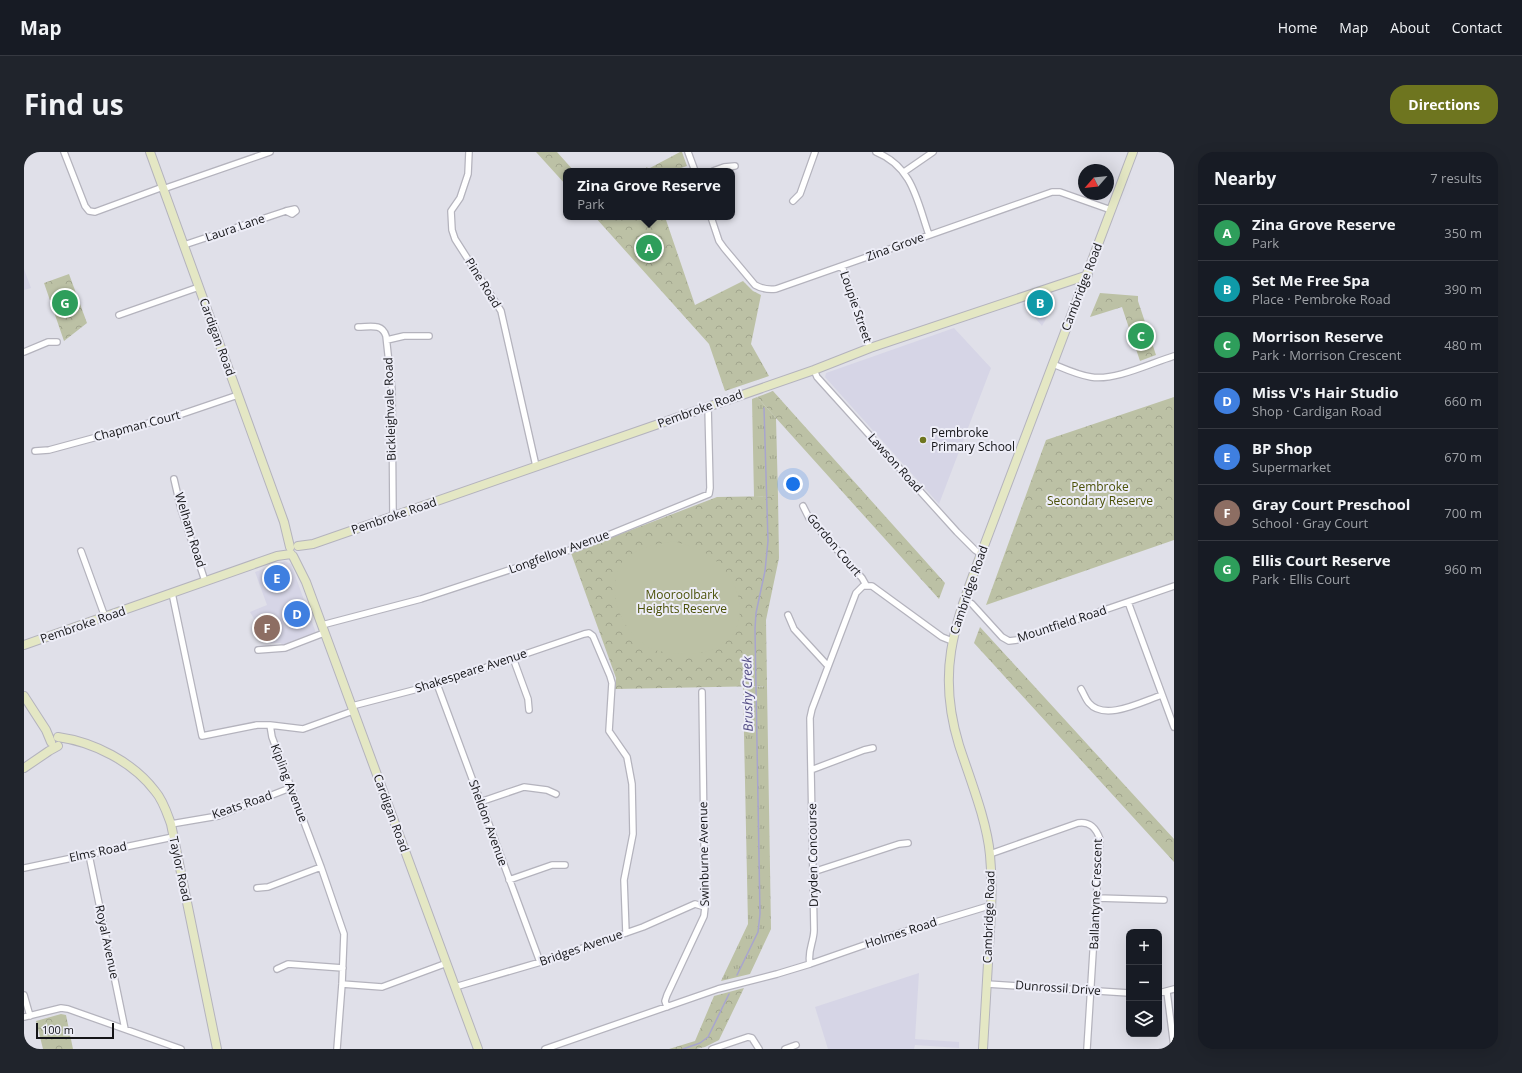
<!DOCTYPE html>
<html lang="en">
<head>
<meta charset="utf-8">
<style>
	:root { --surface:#171b24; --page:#20242c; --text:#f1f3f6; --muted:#9ea1a6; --line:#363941; --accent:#6e751f }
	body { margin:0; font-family:"Open Sans",sans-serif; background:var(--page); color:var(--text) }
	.controls { position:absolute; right:12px; bottom:12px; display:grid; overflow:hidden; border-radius:8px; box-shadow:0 4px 16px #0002 }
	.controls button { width:36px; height:36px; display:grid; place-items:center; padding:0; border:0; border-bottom:1px solid var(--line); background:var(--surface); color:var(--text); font:20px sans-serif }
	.compass { position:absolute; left:1054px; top:12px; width:36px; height:36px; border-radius:50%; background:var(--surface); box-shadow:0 4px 16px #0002; rotate:242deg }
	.scale { position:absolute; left:12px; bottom:10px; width:78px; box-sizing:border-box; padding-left:4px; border:2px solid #141417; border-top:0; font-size:11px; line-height:14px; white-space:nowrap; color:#141417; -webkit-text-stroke:3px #ededf7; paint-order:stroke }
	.you { position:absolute; left:769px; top:332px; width:14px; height:14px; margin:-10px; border:3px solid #fff; border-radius:50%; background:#1a73e8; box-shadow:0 0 0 6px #1a73e833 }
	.badge { display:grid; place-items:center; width:26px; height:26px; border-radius:50%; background:var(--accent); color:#fff; font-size:13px; font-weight:700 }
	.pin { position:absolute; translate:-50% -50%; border:2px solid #fff; box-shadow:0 1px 4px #0006 }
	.popup { position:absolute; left:539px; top:16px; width:172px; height:52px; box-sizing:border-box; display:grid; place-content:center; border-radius:8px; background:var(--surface); filter:drop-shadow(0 1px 3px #0005); font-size:13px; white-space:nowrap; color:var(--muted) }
	.popup b { font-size:15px; color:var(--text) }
	.popup::after { content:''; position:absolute; left:50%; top:100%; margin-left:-8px; border:8px solid transparent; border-top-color:var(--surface) }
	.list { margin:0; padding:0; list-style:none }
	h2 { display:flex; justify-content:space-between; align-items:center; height:52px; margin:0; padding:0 16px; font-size:17px }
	h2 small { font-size:13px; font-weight:400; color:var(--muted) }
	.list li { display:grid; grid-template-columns:26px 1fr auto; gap:12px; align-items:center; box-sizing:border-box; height:56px; padding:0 16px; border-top:1px solid var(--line) }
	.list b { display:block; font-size:15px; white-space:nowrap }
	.list p { margin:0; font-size:13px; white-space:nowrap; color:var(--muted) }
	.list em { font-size:13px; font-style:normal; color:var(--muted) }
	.icon { flex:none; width:22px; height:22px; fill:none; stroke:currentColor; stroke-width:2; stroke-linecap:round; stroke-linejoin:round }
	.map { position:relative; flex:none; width:1150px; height:897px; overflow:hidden; border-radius:16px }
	header { display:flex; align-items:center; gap:24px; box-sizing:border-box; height:56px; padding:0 20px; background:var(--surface); border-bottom:1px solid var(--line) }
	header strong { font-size:19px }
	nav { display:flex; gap:22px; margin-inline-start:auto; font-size:14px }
	.intro { display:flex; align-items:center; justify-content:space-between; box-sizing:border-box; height:96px; padding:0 24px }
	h1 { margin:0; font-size:28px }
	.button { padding:10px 18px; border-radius:16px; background:var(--accent); color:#fff; font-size:14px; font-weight:700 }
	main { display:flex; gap:24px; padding:0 24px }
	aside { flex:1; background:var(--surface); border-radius:16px; box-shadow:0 4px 16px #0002 }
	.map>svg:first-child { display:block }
	.built { fill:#d6d5e6 }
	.grass { fill:url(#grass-tufts) }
	.park { fill:url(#park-crowns) }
	.pitch { fill:#bcc1a5 }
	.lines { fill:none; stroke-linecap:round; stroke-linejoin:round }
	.stream { stroke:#a8a5ce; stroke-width:1.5 }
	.street-casing { stroke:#b4b3bd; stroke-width:8 }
	.secondary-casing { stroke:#b4b3bd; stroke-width:10 }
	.street { stroke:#fff; stroke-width:5.5 }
	.secondary { stroke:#e4e7c4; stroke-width:8 }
	.poi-dot { fill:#6e751f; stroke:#ededf7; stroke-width:1.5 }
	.labels { text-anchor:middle; stroke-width:4; stroke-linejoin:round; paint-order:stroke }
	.street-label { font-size:12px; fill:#141417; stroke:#ededf7 }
	.poi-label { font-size:12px; fill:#141417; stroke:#ededf7; text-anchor:start }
	.park-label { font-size:12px; fill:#4b5108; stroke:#ededf7 }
	.water-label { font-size:13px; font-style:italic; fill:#534c84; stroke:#ededf7 }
</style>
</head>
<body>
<header>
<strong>Map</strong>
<nav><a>Home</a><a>Map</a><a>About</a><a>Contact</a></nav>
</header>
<div class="intro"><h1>Find us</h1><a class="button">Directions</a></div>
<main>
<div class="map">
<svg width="1150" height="897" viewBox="0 0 1150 897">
	<defs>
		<pattern id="grass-tufts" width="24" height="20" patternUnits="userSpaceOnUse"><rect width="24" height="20" fill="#bcc1a5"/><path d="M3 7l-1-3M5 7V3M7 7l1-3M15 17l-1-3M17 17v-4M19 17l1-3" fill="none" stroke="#a1a58d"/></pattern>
		<pattern id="park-crowns" width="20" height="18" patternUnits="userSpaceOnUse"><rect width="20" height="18" fill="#bcc1a5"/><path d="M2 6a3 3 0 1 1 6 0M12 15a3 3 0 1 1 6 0" fill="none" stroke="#a1a58d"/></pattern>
	</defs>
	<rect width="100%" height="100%" fill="#e0e0e9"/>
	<path class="built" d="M0 117 7 136 0 138Z
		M1016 146 1027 158 1018 174 999 152Z
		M930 176 967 216 915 352 801 225 802 221Z
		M261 409 267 412 292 481 258 493 257 491H244L226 460 243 453 231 420Z
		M895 821 891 887 935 890V896L891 893 890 897H804L791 855Z"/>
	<path class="grass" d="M733 245 752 266 754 344 730 345 728 247Z
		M743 534 747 777 726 822 697 829 724 772 719 535Z"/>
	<path class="park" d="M512 0H533L550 19H542V33Z
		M656 0H658L663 14 648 19H618L623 15 624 17Z
		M571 65H641L671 153 719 129 729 139 737 143 727 192 745 224 701 239 685 192Z
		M45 122 63 171 40 189 20 131Z
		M1076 141 1114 144V149L1132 203 1116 209 1098 155 1066 165Z
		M749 239 921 431 915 447 733 245Z
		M1150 245V388L962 453 1022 288Z
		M754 344 755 406 742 468 743 534 591 537 592 526 547 401 693 345Z
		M956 475 1150 687V710L950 491Z
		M720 836 695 888 681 895 672 897H645L671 889 690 844Z
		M37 862 42 863 49 897H19L12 869Z"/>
	<path class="pitch" d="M650 389C658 392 667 394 676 398 705 412 727 450 710 481 707 486 701 489 696 493 687 500 673 502 662 502 651 501 633 501 624 495 600 479 587 453 592 425 593 419 597 410 602 406 615 395 633 392 650 389Z"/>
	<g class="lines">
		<path class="stream" d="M713 823 734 780 736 762 731 477 732 461 741 419 744 389 740 256
			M659 897 676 891 684 885 705 842"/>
		<g class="street-casing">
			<path id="street" d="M40 0 61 54 65 59 71 60 139 35
				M445 0 444 22 436 46 427 59 428 78 431 87 477 159 512 314
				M664 0 671 19
				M852 0C889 15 893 49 905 83
				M689 19 700 15 711 14
				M880 20 909 0
				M139 37 246 0
				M769 49 776 42 791 0
				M687 65 695 89 700 96 731 133C738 137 744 138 752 137L1028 40H1036L1087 58
				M160 93 262 59 271 57 272 59 268 62 262 59
				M818 114 846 196
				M95 163 175 135
				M334 175C346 175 358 171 362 184L368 238 369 364
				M363 188 380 184H405
				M0 200 24 190H33
				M1029 212C1041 217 1054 223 1067 225 1091 229 1127 211 1150 204
				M790 218 793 225 933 380 951 398 957 402
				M11 299 25 298 158 262 214 243
				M150 327 157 357 181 429
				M779 354 785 366 838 426 842 433
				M57 399 81 465
				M148 441 178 584 233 573H246L248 585 297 715 320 782 318 832 313 897
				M940 447 948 452 978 485 985 489 993 488 1150 434
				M1104 450 1150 575
				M764 463 770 477 804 514
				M298 473 397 447 555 395 685 342 686 336 684 254
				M234 498 261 496 300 481
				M489 506 504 547 505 558
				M413 532 516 810
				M1057 537C1060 542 1062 548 1065 551 1081 570 1119 549 1138 543
				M328 554 413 532 560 482 565 481 569 484 586 524 588 531 585 579 603 605 608 632 609 682 600 728 602 781
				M246 573 279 577 329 559
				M787 618 840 598 849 596
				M456 650 500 635 523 638 532 642
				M147 672 194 664 266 636
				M966 702 1054 671C1066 669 1072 676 1076 687L1063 897
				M65 703 101 877
				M0 716 149 685
				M789 720 875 692 884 691
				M485 728 528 713H541
				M233 736 244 735 297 715
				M1073 746 1140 748
				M786 812 872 782 968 753
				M253 817 264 812 319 816
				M318 832 358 835 423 811
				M963 832 1105 841
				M431 835 527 807 619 775 671 752 681 755
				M1143 840 1150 895
				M1135 841 1150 837
				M0 843 6 864
				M643 855 641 849 643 843 680 764 681 755 678 540
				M0 865 37 856 44 857 157 897
				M521 897 694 837 753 822 786 812C783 799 790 790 790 778L786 566 788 557 832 441 839 434H848L918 485 928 489
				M688 897 724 885 728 886 735 897
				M761 897 772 893"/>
		</g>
		<g class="secondary-casing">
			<path id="secondary" d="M126 0 260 370 266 395
				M274 394 289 392 790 218 846 196 1064 123
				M269 404 282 430 454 897
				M0 493 253 404 267 402
				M0 544 22 578 27 590
				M34 585C70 590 109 610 131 639 139 648 143 661 147 672L193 897
				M0 616 25 599 34 594
				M959 897C961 863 963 828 965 794 967 764 969 734 966 703 963 669 946 627 935 593 912 518 931 472 957 402L1109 0"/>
		</g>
		<use href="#street" class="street"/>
		<use href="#secondary" class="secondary"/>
	</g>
	<circle class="poi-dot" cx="899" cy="288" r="4"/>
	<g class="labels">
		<g class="street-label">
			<text transform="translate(211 76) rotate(-19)" y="4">Laura Lane</text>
			<text transform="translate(871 95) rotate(-20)" y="4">Zina Grove</text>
			<text transform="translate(459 131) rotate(58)" y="4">Pine Road</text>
			<text transform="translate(1058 135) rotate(-69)" y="4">Cambridge Road</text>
			<text transform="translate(832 155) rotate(71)" y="4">Loupie Street</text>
			<text transform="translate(193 185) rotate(70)" y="4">Cardigan Road</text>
			<text transform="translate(366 257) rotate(-92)" y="4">Bickleighvale Road</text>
			<text transform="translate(676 257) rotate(-20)" y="4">Pembroke Road</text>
			<text transform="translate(113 274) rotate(-15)" y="4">Chapman Court</text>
			<text transform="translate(871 311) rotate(48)" y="4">Lawson Road</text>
			<text transform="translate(370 364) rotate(-19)" y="4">Pembroke Road</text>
			<text transform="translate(166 378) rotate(73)" y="4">Welham Road</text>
			<text transform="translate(810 393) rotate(50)" y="4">Gordon Court</text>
			<text transform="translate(535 400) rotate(-20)" y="4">Longfellow Avenue</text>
			<text transform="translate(945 438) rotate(-71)" y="4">Cambridge Road</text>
			<text transform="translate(1038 472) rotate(-18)" y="4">Mountfield Road</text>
			<text transform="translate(59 473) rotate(-19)" y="4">Pembroke Road</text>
			<text transform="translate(447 519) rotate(-18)" y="4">Shakespeare Avenue</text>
			<text transform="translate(265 631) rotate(69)" y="4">Kipling Avenue</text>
			<text transform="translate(218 653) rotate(-19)" y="4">Keats Road</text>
			<text transform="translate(367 661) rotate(70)" y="4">Cardigan Road</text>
			<text transform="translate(464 671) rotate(70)" y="4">Sheldon Avenue</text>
			<text transform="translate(74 700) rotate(-12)" y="4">Elms Road</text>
			<text transform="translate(680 702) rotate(-91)" y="4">Swinburne Avenue</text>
			<text transform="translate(789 703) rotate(-91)" y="4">Dryden Concourse</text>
			<text transform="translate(156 717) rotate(78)" y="4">Taylor Road</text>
			<text transform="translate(1072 742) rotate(-88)" y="4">Ballantyne Crescent</text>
			<text transform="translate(965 765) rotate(-88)" y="4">Cambridge Road</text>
			<text transform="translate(877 781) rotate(-18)" y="4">Holmes Road</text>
			<text transform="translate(83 790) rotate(78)" y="4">Royal Avenue</text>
			<text transform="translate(557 796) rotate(-19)" y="4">Bridges Avenue</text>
			<text transform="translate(1034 836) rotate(4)" y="4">Dunrossil Drive</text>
		</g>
		<g class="poi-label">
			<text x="907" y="285">Pembroke<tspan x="907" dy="14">Primary School</tspan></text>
		</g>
		<g class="park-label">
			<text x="1076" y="339">Pembroke<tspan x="1076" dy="14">Secondary Reserve</tspan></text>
			<text x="658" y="447">Mooroolbark<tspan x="658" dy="14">Heights Reserve</tspan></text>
		</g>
		<g class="water-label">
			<text transform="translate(723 542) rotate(-91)" y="5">Brushy Creek</text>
		</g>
	</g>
</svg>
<div class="controls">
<button>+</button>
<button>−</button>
<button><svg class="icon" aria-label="layers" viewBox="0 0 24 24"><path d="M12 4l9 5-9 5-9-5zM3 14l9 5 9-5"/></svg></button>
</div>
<svg class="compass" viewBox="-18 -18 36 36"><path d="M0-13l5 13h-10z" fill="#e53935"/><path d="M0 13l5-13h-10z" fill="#9ea1a6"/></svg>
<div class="scale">100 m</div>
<div class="you"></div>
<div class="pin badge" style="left:625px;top:96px;background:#2e9e5b">A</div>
<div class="popup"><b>Zina Grove Reserve</b>Park</div>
<div class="pin badge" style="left:1016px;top:151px;background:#0f9aa8">B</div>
<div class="pin badge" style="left:1117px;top:184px;background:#2e9e5b">C</div>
<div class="pin badge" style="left:273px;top:462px;background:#3f7fe0">D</div>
<div class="pin badge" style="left:253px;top:426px;background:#3f7fe0">E</div>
<div class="pin badge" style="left:243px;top:476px;background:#8d6e63">F</div>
<div class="pin badge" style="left:41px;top:151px;background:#2e9e5b">G</div>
</div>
<aside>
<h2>Nearby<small>7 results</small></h2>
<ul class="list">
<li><span class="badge" style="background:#2e9e5b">A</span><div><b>Zina Grove Reserve</b><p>Park</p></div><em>350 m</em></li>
<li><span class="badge" style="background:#0f9aa8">B</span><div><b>Set Me Free Spa</b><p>Place · Pembroke Road</p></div><em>390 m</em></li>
<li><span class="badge" style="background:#2e9e5b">C</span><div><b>Morrison Reserve</b><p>Park · Morrison Crescent</p></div><em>480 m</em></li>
<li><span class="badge" style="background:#3f7fe0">D</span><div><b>Miss V's Hair Studio</b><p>Shop · Cardigan Road</p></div><em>660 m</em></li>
<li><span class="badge" style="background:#3f7fe0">E</span><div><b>BP Shop</b><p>Supermarket</p></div><em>670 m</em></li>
<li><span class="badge" style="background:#8d6e63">F</span><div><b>Gray Court Preschool</b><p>School · Gray Court</p></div><em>700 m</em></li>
<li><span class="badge" style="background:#2e9e5b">G</span><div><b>Ellis Court Reserve</b><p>Park · Ellis Court</p></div><em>960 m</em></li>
</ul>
</aside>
</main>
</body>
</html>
